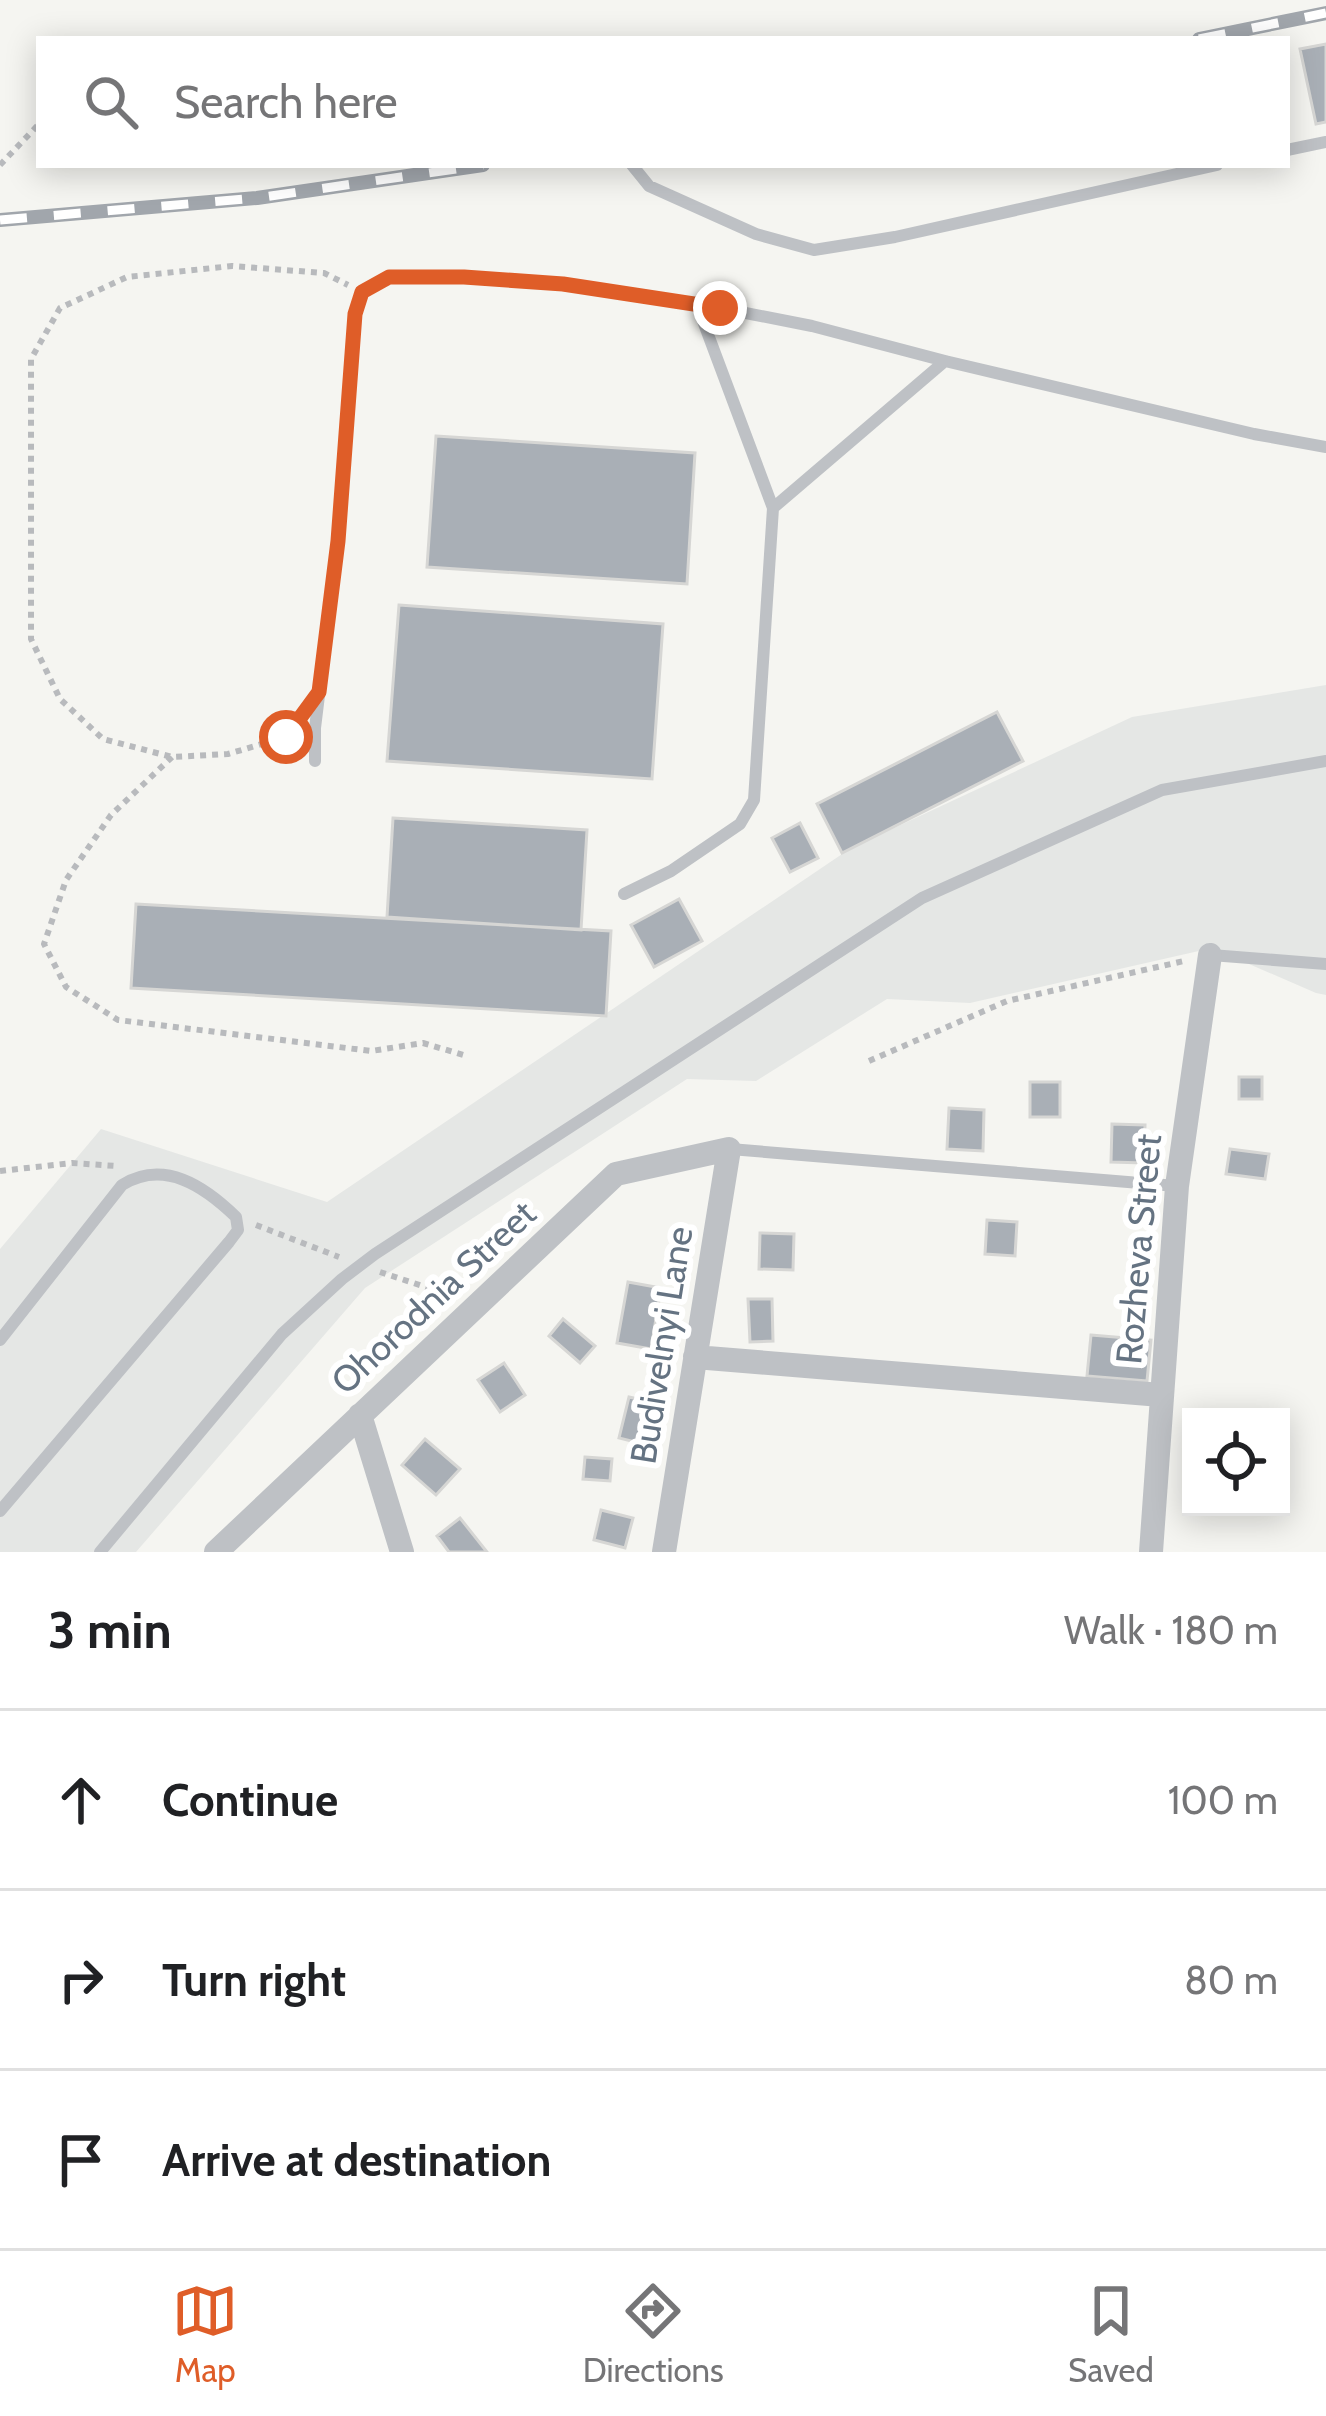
<!DOCTYPE html>
<html lang="en">
<head>
<meta charset="utf-8">
<style>
	:root { --surface:#fff; --page:#f6f6f6; --text:#202124; --muted:#757577; --line:#e0e0e0; --accent:#df5d28 }
	body { margin:0; font-family:Cabin,sans-serif; background:var(--page); color:var(--text) }
	.controls { position:absolute; right:36px; bottom:36px; display:grid; overflow:hidden; border-radius:0px; box-shadow:0 6px 30px #0003 }
	.controls button { width:108px; height:108px; display:grid; place-items:center; padding:0; border:0; border-bottom:3px solid var(--line); background:var(--surface); color:var(--text); font:60px sans-serif }
	.stop { position:absolute; width:36px; height:36px; margin:-27px; border:9px solid #df5d28; border-radius:50%; background:#fff }
	.stop.end { background:#df5d28; border-color:#fff; box-shadow:0 3px 12px #0008 }
	.list { margin:0; padding:0; list-style:none }
	h2 { display:flex; justify-content:space-between; align-items:center; height:156px; margin:0; padding:0 48px; font-size:51px }
	h2 small { font-size:39px; font-weight:400; color:var(--muted) }
	.list li { display:grid; grid-template-columns:78px 1fr auto; gap:36px; align-items:center; box-sizing:border-box; height:180px; padding:0 48px; border-top:3px solid var(--line) }
	.list b { display:block; font-size:45px; white-space:nowrap }
	.list em { font-size:39px; font-style:normal; color:var(--muted) }
	.icon { flex:none; width:66px; height:66px; fill:none; stroke:currentColor; stroke-width:2; stroke-linecap:round; stroke-linejoin:round }
	.map { position:relative; flex:none; width:1326px; height:1552px; overflow:hidden }
	.search { position:absolute; background:var(--surface); box-shadow:0 6px 30px #0003; left:36px; right:36px; top:36px; height:132px; display:flex; align-items:center; gap:30px; box-sizing:border-box; padding:0 42px; border-radius:0px; color:var(--muted); font-size:45px }
	.sheet { height:696px; background:var(--surface) }
	nav { display:flex; justify-content:space-around; align-items:center; box-sizing:border-box; height:168px; border-top:3px solid var(--line); background:var(--surface); font-size:33px; color:var(--muted) }
	nav a { display:grid; justify-items:center; gap:6px }
	nav .on { color:var(--accent) }
	.map>svg:first-child { display:block }
	.built { fill:#e5e7e5 }
	.building { fill:#a9afb6; stroke:#d6d6d4; stroke-width:3 }
	.lines { fill:none; stroke-linecap:round; stroke-linejoin:round }
	.path { stroke:#b8babd; stroke-width:6; stroke-dasharray:6 6; stroke-linecap:butt }
	.service { stroke:#bec1c5; stroke-width:12 }
	.minor { stroke:#bec1c5; stroke-width:24 }
	.rail-casing { stroke:#a1a6ac; stroke-width:14 }
	.rail { stroke:#fff; stroke-width:9; stroke-dasharray:27; stroke-linecap:butt }
	.route { stroke:#df5d28; stroke-width:15 }
	.labels { text-anchor:middle; stroke-width:12; stroke-linejoin:round; paint-order:stroke }
	.street-label { font-size:36px; fill:#657382; stroke:#fff }
</style>
</head>
<body>
<div class="map">
<svg width="1326" height="1552" viewBox="0 0 1326 1552">
	<rect width="100%" height="100%" fill="#f5f5f1"/>
	<path class="built" d="M1326 685V995L1316 993 1212 948 970 1003 887 999 756 1081 687 1079 365 1288 136 1552H0V1249L101 1129 327 1202 851 848 1132 717Z"/>
	<path class="building" d="M1326 44V122L1316 124 1300 49Z
		M436 436 695 453 687 584 427 567Z
		M399 605 663 624 652 779 387 761Z
		M997 712 1023 761 842 853 817 804Z
		M393 818 587 830 581 930 387 917Z
		M800 823 818 858 790 872 772 838Z
		M679 899 702 941 654 967 631 925Z
		M136 904 611 931 606 1016 131 988Z
		M1239 1077H1262V1099H1239Z
		M1030 1082H1060V1117H1030Z
		M949 1108 984 1110 983 1151 947 1149Z
		M1112 1124 1145 1125 1144 1163 1111 1162Z
		M1230 1149 1269 1154 1265 1179 1226 1174Z
		M987 1220 1017 1222 1015 1256 985 1254Z
		M760 1233 794 1234 793 1270 759 1269Z
		M628 1282 661 1288 651 1349 617 1343Z
		M748 1299H772L773 1341 750 1342Z
		M563 1319 595 1346 580 1363 549 1336Z
		M1091 1335 1151 1340 1147 1381 1087 1376Z
		M504 1363 525 1395 500 1412 478 1380Z
		M629 1397 661 1404 651 1446 619 1438Z
		M425 1439 460 1469 436 1495 402 1465Z
		M585 1457 612 1459 610 1481 583 1479Z
		M601 1510 633 1518 625 1548 594 1540Z
		M460 1518 487 1552H449L437 1536Z"/>
	<g class="lines">
		<path class="path" d="M0 165 39 124
			M294 726 286 737 228 754 172 757 103 739 60 699 31 639V359L60 308 127 277 232 266 324 273 348 285
			M172 757 111 815 66 880 44 944 66 987 118 1020 371 1051 423 1043 467 1056
			M869 1061 1007 1001 1184 961
			M0 1171 72 1163 116 1166
			M256 1225 339 1257
			M380 1272 453 1296"/>
		<path class="service" d="M1287 150 1326 142
			M632 165 649 186 756 234 814 250 895 237 1217 165
			M697 305 773 508 945 361
			M315 761V728L338 541 355 314 362 292 389 277H464L563 284 720 308 812 326 945 361 1254 434 1326 447
			M624 894 671 871 740 824 754 800 773 508
			M1211 955 1326 964
			M730 1149 1176 1186
			M0 1340 122 1185C164 1159 204 1186 236 1217L238 1230 229 1242 0 1511
			M100 1552 282 1334 342 1279 375 1254 922 898 1162 790 1326 761"/>
		<path class="minor" d="M695 1357 1161 1395
			M360 1415 402 1552
			M216 1552 616 1174 729 1149 664 1552
			M1151 1552 1177 1186 1210 955"/>
		<g class="rail-casing">
			<path id="rail" d="M1199 39 1326 13
				M0 220 257 198 483 165"/>
		</g>
		<use href="#rail" class="rail"/>
	</g>
	<g class="lines">
		<path class="route" d="M286 737 319 692 338 541 355 314 362 292 389 277H464L563 284 720 308"/>
	</g>
	<g class="labels">
		<g class="street-label">
			<text transform="translate(1138 1249) rotate(-85)" y="13">Rozheva Street</text>
			<text transform="translate(433 1297) rotate(-43)" y="13">Ohorodnia Street</text>
			<text transform="translate(661 1345) rotate(-81)" y="13">Budivelnyi Lane</text>
		</g>
	</g>
</svg>
<div class="controls">
<button><svg class="icon" aria-label="locate" viewBox="0 0 24 24"><circle cx="12" cy="12" r="6"/><path d="M12 2v4M12 18v4M2 12h4M18 12h4"/></svg></button>
</div>
<div class="stop" style="left:286px;top:737px"></div>
<div class="stop end" style="left:720px;top:308px"></div>
<div class="search"><svg class="icon" aria-label="search" viewBox="0 0 24 24"><circle cx="10" cy="10" r="6"/><path d="M15 15l6 6"/></svg>Search here</div>
</div>
<section class="sheet">
<h2>3 min<small>Walk · 180 m</small></h2>
<ul class="list">
<li><svg class="icon" aria-label="ahead" viewBox="0 0 24 24"><path d="M12 20V5M6 11l6-6 6 6"/></svg><div><b>Continue</b></div><em>100 m</em></li>
<li><svg class="icon" aria-label="right" viewBox="0 0 24 24"><path d="M7 20v-9h11M14 6l5 5-5 5"/></svg><div><b>Turn right</b></div><em>80 m</em></li>
<li><svg class="icon" aria-label="arrive" viewBox="0 0 24 24"><path d="M6 21V4h12l-3 4 3 4H6"/></svg><div><b>Arrive at destination</b></div></li>
</ul>
</section>
<nav>
<a class="on"><svg class="icon" aria-label="map" viewBox="0 0 24 24"><path d="M3 6l6-2 6 2 6-2v14l-6 2-6-2-6 2zM9 4v14M15 6v14"/></svg>Map</a>
<a><svg class="icon" aria-label="directions" viewBox="0 0 24 24"><path d="M12 3l9 9-9 9-9-9zM9 14v-3h6M13 9l2 2-2 2"/></svg>Directions</a>
<a><svg class="icon" aria-label="saved" viewBox="0 0 24 24"><path d="M7 4h10v16l-5-4-5 4z"/></svg>Saved</a>
</nav>
</body>
</html>
